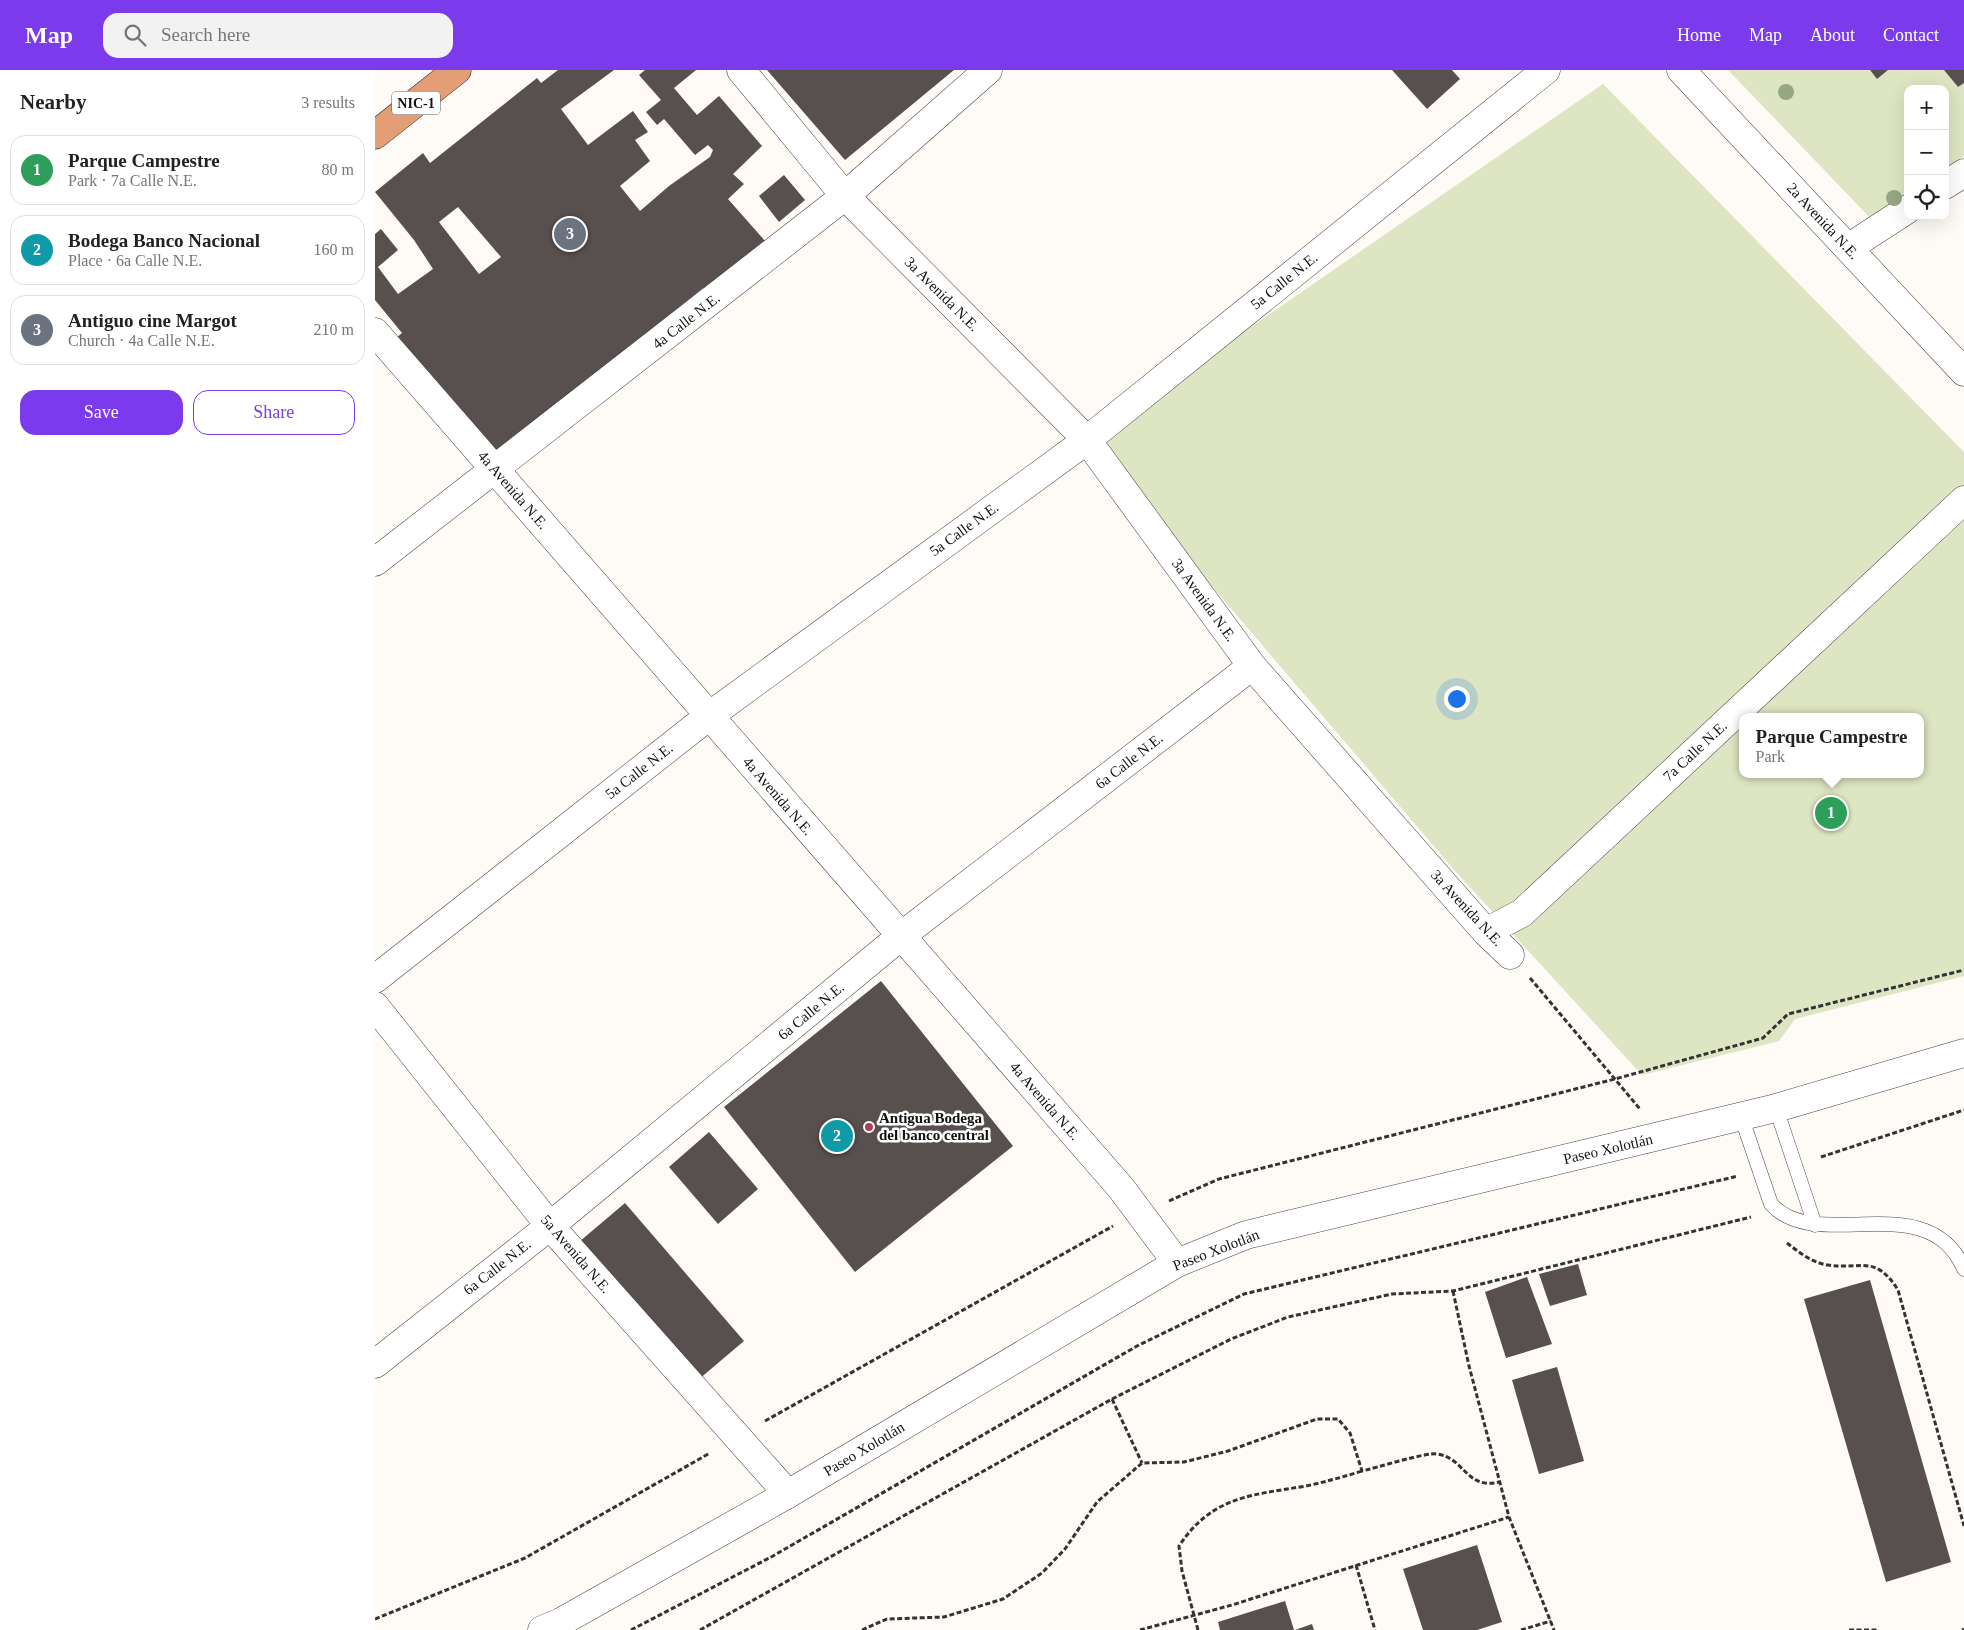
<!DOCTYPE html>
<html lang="en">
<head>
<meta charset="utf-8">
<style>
	:root { --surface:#fff; --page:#f2f2f2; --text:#222; --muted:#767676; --line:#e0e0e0; --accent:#7c3aed }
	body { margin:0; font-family:"Times New Roman",serif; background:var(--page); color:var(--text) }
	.controls { position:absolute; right:15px; top:15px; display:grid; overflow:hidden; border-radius:10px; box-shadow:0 5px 20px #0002 }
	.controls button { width:45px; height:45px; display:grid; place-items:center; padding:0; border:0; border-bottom:1px solid var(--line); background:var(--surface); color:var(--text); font:25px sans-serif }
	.you { position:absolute; left:1081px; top:628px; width:18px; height:18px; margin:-12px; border:4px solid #fff; border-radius:50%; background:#1a73e8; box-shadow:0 0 0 8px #1a73e833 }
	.badge { display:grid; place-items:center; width:32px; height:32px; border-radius:50%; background:var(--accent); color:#fff; font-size:16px; font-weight:700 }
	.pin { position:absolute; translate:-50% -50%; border:2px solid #fff; box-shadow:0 1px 5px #0006 }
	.popup { position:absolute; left:1364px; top:643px; width:185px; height:65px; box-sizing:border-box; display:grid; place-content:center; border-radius:10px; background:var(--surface); filter:drop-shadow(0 1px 4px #0005); font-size:16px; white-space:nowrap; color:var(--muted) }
	.popup b { font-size:19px; color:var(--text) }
	.popup::after { content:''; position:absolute; left:50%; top:100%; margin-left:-10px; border:10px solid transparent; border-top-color:var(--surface) }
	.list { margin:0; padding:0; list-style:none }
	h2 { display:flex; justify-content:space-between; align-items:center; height:65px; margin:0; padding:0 20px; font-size:21px }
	h2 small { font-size:16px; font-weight:400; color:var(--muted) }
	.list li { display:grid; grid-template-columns:32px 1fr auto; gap:15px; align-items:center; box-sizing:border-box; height:70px; margin:0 10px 10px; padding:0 10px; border:1px solid var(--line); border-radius:15px }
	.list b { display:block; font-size:19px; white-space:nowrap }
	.list p { margin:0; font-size:16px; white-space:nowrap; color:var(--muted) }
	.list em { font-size:16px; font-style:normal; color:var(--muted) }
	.actions { display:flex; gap:10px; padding:15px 20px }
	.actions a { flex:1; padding:11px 0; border:1px solid var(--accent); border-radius:15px; text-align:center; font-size:18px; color:var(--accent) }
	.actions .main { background:var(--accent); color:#fff }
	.icon { flex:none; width:28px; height:28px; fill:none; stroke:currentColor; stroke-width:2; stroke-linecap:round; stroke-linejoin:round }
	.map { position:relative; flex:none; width:1589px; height:1560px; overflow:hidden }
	header { display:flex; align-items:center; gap:30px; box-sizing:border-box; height:70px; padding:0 25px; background:var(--accent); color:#fff }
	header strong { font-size:24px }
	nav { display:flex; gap:28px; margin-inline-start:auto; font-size:18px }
	.search { width:350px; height:45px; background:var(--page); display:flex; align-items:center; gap:12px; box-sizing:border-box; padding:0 18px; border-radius:15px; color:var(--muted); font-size:19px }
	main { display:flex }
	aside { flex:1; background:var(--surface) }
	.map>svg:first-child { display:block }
	.green { fill:#dde5c2; fill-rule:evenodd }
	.building { fill:#58504e; fill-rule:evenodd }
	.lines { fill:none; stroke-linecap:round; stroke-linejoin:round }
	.service-casing { stroke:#444; stroke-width:15 }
	.minor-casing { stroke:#444; stroke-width:29 }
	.tertiary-casing { stroke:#444; stroke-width:29 }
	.trunk-casing { stroke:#222; stroke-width:29 }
	.path { stroke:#333; stroke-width:3; stroke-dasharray:5 2.5; stroke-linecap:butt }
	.service { stroke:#fff; stroke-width:14 }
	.minor { stroke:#fff; stroke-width:28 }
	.tertiary { stroke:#fff; stroke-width:28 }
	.trunk { stroke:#e49e76; stroke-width:28 }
	.tree { fill:#97a685 }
	.poi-dot { fill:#b03a5b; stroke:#fff; stroke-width:2 }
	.labels { text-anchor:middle; stroke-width:5; stroke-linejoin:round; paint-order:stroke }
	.shield { fill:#fff; stroke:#585858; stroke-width:1 }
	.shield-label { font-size:14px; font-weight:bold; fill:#111 }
	.street-label { font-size:15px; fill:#111; stroke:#fff }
	.poi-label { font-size:15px; font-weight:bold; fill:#111; stroke:#fff; text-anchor:start }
</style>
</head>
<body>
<header>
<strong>Map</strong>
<div class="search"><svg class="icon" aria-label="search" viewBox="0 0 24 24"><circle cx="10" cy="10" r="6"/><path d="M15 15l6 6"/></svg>Search here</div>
<nav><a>Home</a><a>Map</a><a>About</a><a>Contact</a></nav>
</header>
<main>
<aside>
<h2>Nearby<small>3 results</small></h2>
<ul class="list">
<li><span class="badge" style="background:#2e9e5b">1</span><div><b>Parque Campestre</b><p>Park · 7a Calle N.E.</p></div><em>80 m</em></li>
<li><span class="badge" style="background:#0f9aa8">2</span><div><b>Bodega Banco Nacional</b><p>Place · 6a Calle N.E.</p></div><em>160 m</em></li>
<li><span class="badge" style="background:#6b7280">3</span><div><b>Antiguo cine Margot</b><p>Church · 4a Calle N.E.</p></div><em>210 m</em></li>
</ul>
<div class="actions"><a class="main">Save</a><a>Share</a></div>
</aside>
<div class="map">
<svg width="1589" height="1560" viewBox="0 0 1589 1560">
	<rect width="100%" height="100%" fill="#fefaf6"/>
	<path class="green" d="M1353 0H1495L1502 8 1513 0H1569L1583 17 1589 13V86L1570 101V19H1533V131L1502 155Z
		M1228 14 1589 382V906L1420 949 1404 971 1267 1005 1081 802 712 370ZM1367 647H1545V704H1367Z"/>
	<path class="building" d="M183 0H239L186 39 213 75 258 41 273 62 260 70 275 91 245 116 265 141 294 116 335 87 338 80 333 75 320 85 289 49 282 55 271 42 286 30 264 5 270 0H321L299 18 322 45 344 26 387 76 358 104 369 114 353 129 390 171 325 225 328 218 116 388 21 268 27 263 0 230V164L6 159 23 180 3 197 23 224 58 199 39 170 0 122 48 83 55 93 162 8 166 13ZM83 137 126 187 104 204 64 152Z
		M392 0H579L470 90Z
		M1017 0H1077L1085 9 1052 39Z
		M1495 0H1513L1502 9Z
		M1569 0H1589V13L1583 17Z
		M409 105 430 130 404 152 384 126Z
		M506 911 638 1076 480 1202 349 1037Z
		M334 1062 383 1119 343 1154 294 1097Z
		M250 1133 369 1271 323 1310 204 1172Z
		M1203 1194 1212 1225 1175 1236 1164 1204Z
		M1152 1207 1177 1274 1131 1288 1110 1222Z
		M1495 1210 1576 1492 1511 1512 1429 1229Z
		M1182 1297 1209 1391 1164 1404 1137 1310Z
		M1102 1475 1127 1552 1102 1560H1048L1028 1499Z
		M910 1531 919 1560H845L843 1552Z
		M937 1554 939 1560H920Z"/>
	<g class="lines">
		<g class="service-casing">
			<path id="service" d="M1401 1038 1440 1155
				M1366 1046 1396 1134C1441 1185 1553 1115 1589 1199"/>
		</g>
		<g class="minor-casing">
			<path id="minor" d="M366 0 470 126 712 370 877 596 1111 862 1135 885
				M1306 0 1589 302
				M1570 115 1589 103
				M1473 178 1533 139
				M0 262 746 1118 802 1193
				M0 492 470 126 613 0
				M1111 862 1147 843 1589 430
				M0 909 334 646 712 370 1171 0
				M0 936 175 1156 413 1424
				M0 1294 175 1156 526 866 877 596"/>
		</g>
		<g class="tertiary-casing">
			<path id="tertiary" d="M167 1560 186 1552 413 1424 802 1193 871 1165 1401 1038 1589 983"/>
		</g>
		<g class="trunk-casing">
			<path id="trunk" d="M0 65 82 0"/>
		</g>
		<path class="path" d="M1155 908 1265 1039
			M1446 1087 1589 1040
			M794 1131 844 1109 1240 1009 1388 968 1413 944 1589 900
			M1412 1173C1424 1182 1437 1193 1453 1195 1488 1200 1500 1184 1523 1220L1589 1456
			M1078 1221 1094 1296 1134 1447 1179 1560
			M737 1329 856 1269 913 1247 1017 1224 1078 1221 1376 1147
			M390 1351 738 1156
			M981 1495 1000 1560
			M0 1549 150 1488 335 1383
			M256 1560 398 1486 762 1276 869 1224 1363 1106
			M325 1560 737 1329 767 1393
			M487 1560 512 1549 569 1547 628 1529 667 1503 690 1479 722 1432 767 1393 809 1392 853 1381 942 1349H963L975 1363 987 1401C1001 1398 1051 1382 1062 1384 1090 1388 1091 1420 1124 1412
			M765 1560 857 1535 1134 1447
			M823 1560 807 1501 804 1476C837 1426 877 1425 931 1416 950 1412 968 1407 987 1401
			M1146 1560 1176 1551
			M1474 1560H1503
			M1587 1560 1589 1559"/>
		<use href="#service" class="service"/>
		<use href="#minor" class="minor"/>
		<use href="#tertiary" class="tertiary"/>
		<use href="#trunk" class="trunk"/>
	</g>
	<g class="tree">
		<circle cx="1411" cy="22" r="8"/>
		<circle cx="1519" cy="128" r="8"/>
	</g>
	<circle class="poi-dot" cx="494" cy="1057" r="5"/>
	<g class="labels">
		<rect class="shield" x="17" y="21.5" width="48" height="23" rx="4"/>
		<g class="shield-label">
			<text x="41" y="38">NIC-1</text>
		</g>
		<g class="street-label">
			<text transform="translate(1448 151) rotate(47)" y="5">2a Avenida N.E.</text>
			<text transform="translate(909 211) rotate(-39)" y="5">5a Calle N.E.</text>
			<text transform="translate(567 224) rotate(45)" y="5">3a Avenida N.E.</text>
			<text transform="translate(311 251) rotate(-38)" y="5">4a Calle N.E.</text>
			<text transform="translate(138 420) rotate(49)" y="5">4a Avenida N.E.</text>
			<text transform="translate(589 459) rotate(-36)" y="5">5a Calle N.E.</text>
			<text transform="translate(829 530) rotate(54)" y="5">3a Avenida N.E.</text>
			<text transform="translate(1320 681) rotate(-43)" y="5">7a Calle N.E.</text>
			<text transform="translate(754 691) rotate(-38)" y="5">6a Calle N.E.</text>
			<text transform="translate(264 701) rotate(-38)" y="5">5a Calle N.E.</text>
			<text transform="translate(403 726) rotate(49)" y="5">4a Avenida N.E.</text>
			<text transform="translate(1092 838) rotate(47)" y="5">3a Avenida N.E.</text>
			<text transform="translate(436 941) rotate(-40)" y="5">6a Calle N.E.</text>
			<text transform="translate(670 1031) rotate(49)" y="5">4a Avenida N.E.</text>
			<text transform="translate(1233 1079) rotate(-13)" y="5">Paseo Xolotlán</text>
			<text transform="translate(841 1180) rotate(-21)" y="5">Paseo Xolotlán</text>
			<text transform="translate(201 1184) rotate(49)" y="5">5a Avenida N.E.</text>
			<text transform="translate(122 1197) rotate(-38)" y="5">6a Calle N.E.</text>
			<text transform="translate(489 1379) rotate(-31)" y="5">Paseo Xolotlán</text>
		</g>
		<g class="poi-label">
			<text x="504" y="1053">Antigua Bodega<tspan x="504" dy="17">del banco central</tspan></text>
		</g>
	</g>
</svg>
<div class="controls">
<button>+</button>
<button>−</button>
<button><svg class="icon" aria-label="locate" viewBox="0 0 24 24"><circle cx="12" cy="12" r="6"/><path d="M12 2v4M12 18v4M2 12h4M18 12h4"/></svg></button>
</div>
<div class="you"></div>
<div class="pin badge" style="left:1456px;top:743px;background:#2e9e5b">1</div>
<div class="popup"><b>Parque Campestre</b>Park</div>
<div class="pin badge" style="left:462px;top:1066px;background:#0f9aa8">2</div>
<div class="pin badge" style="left:195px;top:164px;background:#6b7280">3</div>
</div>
</main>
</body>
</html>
